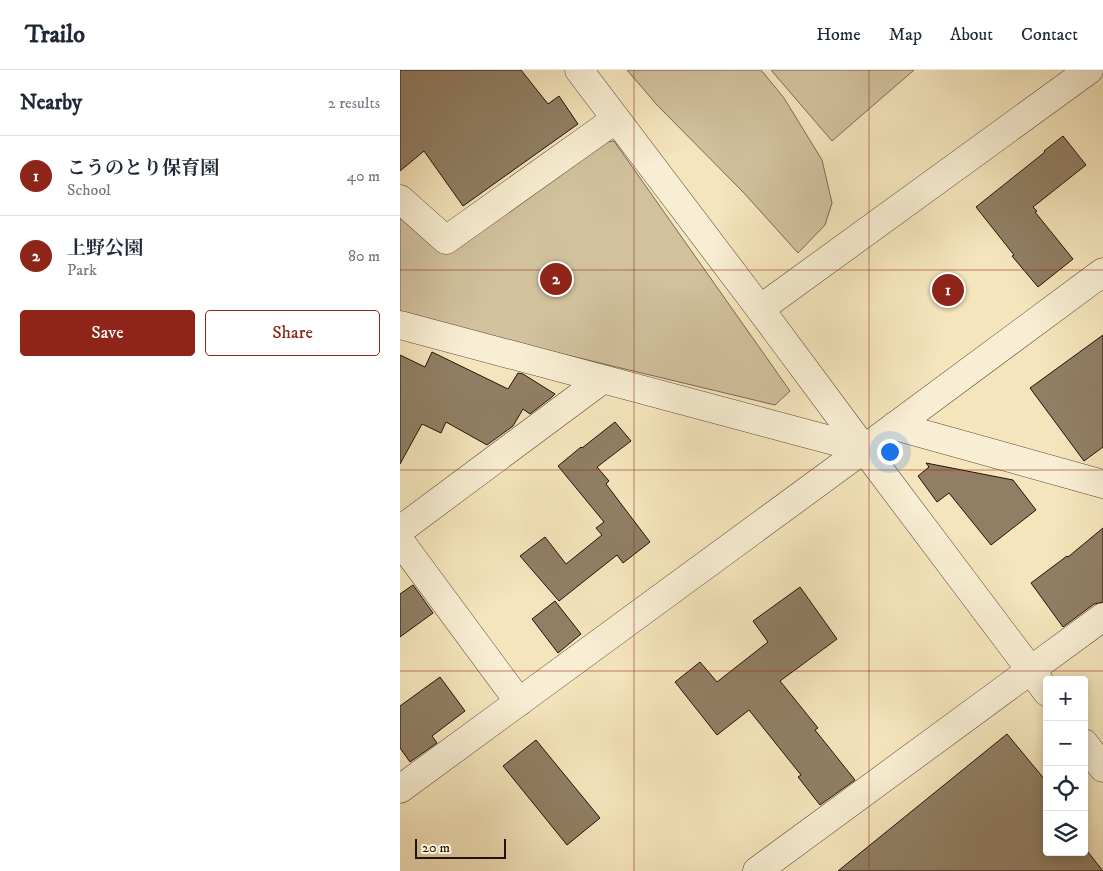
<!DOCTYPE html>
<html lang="en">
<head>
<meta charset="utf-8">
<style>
	:root { --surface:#fff; --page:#f2f2f3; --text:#1f2937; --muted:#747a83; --line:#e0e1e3; --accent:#8f2418 }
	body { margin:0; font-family:"IM FELL DW Pica","Noto Serif JP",serif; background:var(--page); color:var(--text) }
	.controls { position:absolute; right:15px; bottom:15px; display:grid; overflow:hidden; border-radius:5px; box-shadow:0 2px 12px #0003 }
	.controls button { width:45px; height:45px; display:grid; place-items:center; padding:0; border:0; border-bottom:1px solid var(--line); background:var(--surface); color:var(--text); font:25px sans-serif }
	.scale { position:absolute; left:15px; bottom:12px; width:91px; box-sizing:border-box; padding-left:5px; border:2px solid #241106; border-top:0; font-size:14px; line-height:18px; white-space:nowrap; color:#241106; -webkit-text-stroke:4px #f8eed3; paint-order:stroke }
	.you { position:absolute; left:489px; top:381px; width:18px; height:18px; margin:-12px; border:4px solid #fff; border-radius:50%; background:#1a73e8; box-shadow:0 0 0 8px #1a73e833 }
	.badge { display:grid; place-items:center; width:32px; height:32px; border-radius:50%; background:var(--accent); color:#fff; font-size:16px; font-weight:700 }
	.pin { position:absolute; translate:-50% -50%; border:2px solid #fff; box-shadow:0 1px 5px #0006 }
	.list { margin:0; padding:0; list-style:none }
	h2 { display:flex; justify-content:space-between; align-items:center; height:65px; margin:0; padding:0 20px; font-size:21px }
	h2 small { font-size:16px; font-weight:400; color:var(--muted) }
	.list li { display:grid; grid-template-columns:32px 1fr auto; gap:15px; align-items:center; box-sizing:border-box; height:80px; padding:0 20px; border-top:1px solid var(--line) }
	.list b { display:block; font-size:19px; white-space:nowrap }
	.list p { margin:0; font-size:16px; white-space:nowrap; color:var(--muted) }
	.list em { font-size:16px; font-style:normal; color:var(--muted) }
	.actions { display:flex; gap:10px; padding:15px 20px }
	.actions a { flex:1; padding:11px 0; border:1px solid var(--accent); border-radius:5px; text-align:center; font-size:18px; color:var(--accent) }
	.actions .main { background:var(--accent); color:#fff }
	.icon { flex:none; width:28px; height:28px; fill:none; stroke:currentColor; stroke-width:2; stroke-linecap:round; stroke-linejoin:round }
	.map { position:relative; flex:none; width:703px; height:801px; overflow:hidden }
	header { display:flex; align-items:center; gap:30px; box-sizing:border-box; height:70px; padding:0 25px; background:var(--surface); border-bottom:1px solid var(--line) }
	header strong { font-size:24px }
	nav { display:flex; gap:28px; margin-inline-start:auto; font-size:18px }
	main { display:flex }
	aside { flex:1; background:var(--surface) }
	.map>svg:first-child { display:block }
	.green { fill:#d1c19d; stroke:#7a6952 }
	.building { fill:#917f65; stroke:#241106 }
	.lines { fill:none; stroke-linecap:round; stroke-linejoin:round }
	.minor-casing { stroke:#584634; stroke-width:29 }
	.tertiary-casing { stroke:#584634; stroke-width:29 }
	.minor { stroke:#f8eed3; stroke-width:28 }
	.tertiary { stroke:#f8eed3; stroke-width:28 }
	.grid { fill:none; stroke:#8f2418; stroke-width:1; stroke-opacity:0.55 }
</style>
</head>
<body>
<header>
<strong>Trailo</strong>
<nav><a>Home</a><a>Map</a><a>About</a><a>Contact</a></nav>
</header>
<main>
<aside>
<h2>Nearby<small>2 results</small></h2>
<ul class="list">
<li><span class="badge">1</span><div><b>こうのとり保育園</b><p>School</p></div><em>40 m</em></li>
<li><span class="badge">2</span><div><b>上野公園</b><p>Park</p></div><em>80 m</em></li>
</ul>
<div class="actions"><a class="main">Save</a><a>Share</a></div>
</aside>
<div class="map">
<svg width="703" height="801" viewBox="0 0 703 801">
	<rect width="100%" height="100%" fill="#f5e5bc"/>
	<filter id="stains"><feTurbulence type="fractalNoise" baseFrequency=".004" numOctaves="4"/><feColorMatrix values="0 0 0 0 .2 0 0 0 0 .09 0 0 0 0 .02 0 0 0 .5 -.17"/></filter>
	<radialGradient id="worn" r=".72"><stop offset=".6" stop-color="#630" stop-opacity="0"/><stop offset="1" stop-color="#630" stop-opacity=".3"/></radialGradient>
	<path class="green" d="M227 0H361L384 28 422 90 432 133 425 155 398 183 344 123 257 35Z
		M371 0H514L432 71Z
		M214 71 390 321 375 335 0 245V139L34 169 189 74Z"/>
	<path class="building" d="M0 0H121L148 34 159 26 178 54 63 136 24 81 0 101Z
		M663 66 686 95 633 137 637 141 635 142 673 189 638 217 612 186 614 185 576 137 645 82 644 81Z
		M703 265V377L684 391 630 318Z
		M32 282 108 319 118 303 123 304 155 324 152 327 130 344 123 339 113 356 87 375 46 352 41 363 22 354 0 394V285L25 297Z
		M215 352 231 371 197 397 209 411 206 414 250 472 223 493 217 485 159 531 120 486 145 467 166 494 202 465 196 458 204 452 158 396 181 377 182 378Z
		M526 393 613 410 636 440 591 475 549 423 537 432 518 406 529 397Z
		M703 458V532L694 534 663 557 631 513 667 486 668 487Z
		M13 515 33 543 0 567V524Z
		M400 517 437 569 380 611 418 658 415 660 455 710 420 735 398 707 401 705 349 640 317 665 275 612 300 592 317 612 368 572 353 551Z
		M155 531 181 564 158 583 132 549Z
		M40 607 65 641 32 666 37 673 10 692 0 678V636Z
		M607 664 646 711 644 713 647 716V782H684V777L703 801H438Z
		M136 670 200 748 167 775 103 696Z"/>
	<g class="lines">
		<g class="minor-casing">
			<path id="minor" d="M0 129 46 170 216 49
				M360 239 689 0
				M0 255 464 379
				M495 356 703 414
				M0 460 203 309
				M0 471 119 632
				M357 801 703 547"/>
		</g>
		<g class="tertiary-casing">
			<path id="tertiary" d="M179 0 360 239 464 379 647 622
				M684 673 703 698
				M0 719 464 379 703 202"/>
		</g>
		<use href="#minor" class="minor"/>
		<use href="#tertiary" class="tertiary"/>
	</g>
	<path class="grid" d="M234 0V801M469 0V801M0 200H703M0 400H703M0 601H703"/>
	<rect width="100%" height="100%" filter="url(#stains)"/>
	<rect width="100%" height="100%" fill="url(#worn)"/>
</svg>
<div class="controls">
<button>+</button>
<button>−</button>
<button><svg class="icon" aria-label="locate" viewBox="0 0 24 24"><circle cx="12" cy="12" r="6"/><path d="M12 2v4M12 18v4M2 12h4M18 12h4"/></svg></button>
<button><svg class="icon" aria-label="layers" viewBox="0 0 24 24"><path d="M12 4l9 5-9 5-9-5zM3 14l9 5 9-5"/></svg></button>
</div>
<div class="scale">20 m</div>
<div class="you"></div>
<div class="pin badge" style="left:548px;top:220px">1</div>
<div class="pin badge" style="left:156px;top:209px">2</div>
</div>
</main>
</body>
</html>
